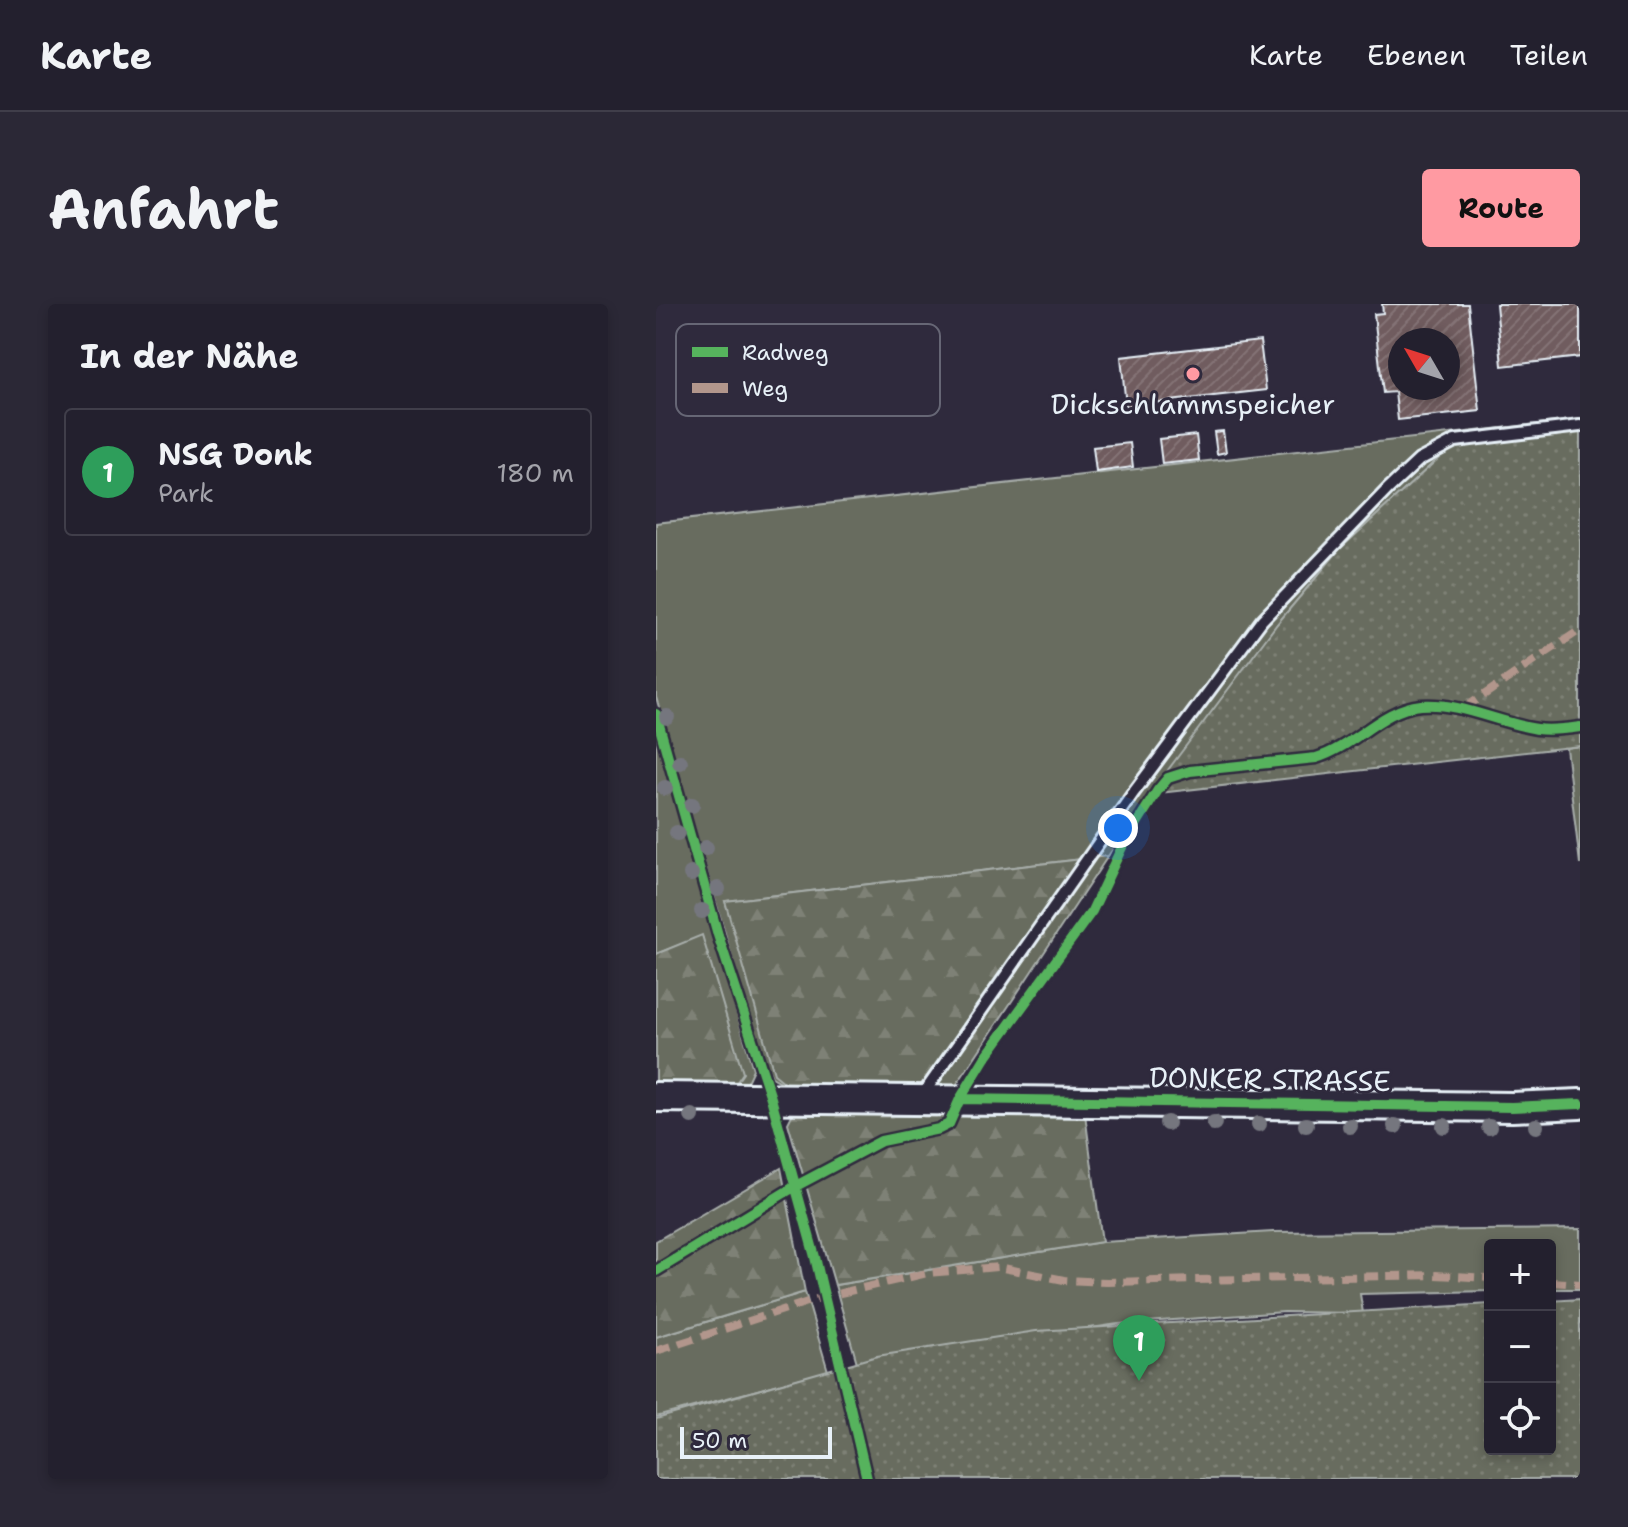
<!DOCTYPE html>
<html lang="de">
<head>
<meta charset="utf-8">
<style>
	:root { --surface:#23202e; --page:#2b2836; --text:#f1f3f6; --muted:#a3a3aa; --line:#403e4a; --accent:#ff9aa2 }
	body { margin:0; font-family:"Shantell Sans",sans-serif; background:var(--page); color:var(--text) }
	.controls { position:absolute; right:24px; bottom:24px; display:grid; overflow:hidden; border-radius:8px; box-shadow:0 4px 12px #0003 }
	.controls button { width:72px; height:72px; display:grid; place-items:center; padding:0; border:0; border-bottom:2px solid var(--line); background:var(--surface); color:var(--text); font:40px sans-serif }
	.compass { position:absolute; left:732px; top:24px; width:72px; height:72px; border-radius:50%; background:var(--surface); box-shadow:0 4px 12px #0003; rotate:309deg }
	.scale { position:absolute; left:24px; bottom:20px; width:152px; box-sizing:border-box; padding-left:8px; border:4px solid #e8f1f8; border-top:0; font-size:22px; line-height:28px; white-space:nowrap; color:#e8f1f8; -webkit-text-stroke:6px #2f2a3d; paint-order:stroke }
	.you { position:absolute; left:462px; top:524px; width:28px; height:28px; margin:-20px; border:6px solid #fff; border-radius:50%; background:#1a73e8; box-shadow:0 0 0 12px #1a73e833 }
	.badge { display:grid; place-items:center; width:52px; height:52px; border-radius:50%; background:var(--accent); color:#fff; font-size:26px; font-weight:700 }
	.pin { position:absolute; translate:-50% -66px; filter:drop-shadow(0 2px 4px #0008) }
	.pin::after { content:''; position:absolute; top:42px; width:28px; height:24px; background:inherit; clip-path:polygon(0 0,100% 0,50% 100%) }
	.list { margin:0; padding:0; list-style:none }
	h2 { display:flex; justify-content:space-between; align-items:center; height:104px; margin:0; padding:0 32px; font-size:34px }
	h2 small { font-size:26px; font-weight:400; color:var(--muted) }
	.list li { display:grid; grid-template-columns:52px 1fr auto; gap:24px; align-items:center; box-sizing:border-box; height:128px; margin:0 16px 16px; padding:0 16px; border:2px solid var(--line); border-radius:8px }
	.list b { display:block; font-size:30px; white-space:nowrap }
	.list p { margin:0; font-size:26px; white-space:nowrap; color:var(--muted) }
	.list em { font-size:26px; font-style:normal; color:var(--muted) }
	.icon { flex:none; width:44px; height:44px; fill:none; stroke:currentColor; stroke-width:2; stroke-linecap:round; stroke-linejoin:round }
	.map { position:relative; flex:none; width:924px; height:1175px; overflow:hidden; border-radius:8px }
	header { display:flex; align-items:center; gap:48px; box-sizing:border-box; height:112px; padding:0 40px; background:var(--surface); border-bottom:2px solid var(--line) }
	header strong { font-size:38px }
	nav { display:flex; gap:44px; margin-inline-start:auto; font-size:28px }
	.intro { display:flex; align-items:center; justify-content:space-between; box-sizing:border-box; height:192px; padding:0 48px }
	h1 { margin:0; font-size:56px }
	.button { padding:20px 36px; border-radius:8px; background:var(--accent); color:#111; font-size:28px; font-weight:700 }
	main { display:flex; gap:48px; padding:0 48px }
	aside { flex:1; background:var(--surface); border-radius:8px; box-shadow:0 4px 12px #0003 }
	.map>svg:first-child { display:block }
	.green { fill:#686c5e; stroke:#a8aeab; stroke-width:2 }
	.forest { fill:url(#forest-firs); stroke:#a8aeab; stroke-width:2 }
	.park { fill:url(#park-dots); stroke:#a8aeab; stroke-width:2 }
	.building { fill:url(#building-hatch); stroke:#e8f1f8; stroke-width:2; fill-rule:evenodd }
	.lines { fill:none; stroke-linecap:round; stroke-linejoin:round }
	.lane-casing { stroke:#e8f1f8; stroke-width:16 }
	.secondary-casing { stroke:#e8f1f8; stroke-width:34 }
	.lane { stroke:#2f2a3d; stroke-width:10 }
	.secondary { stroke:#2f2a3d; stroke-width:28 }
	.quiet { stroke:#b2968c; stroke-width:8; stroke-dasharray:16 8; stroke-linecap:butt }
	.cycleway-casing { stroke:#2f2a3d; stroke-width:15 }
	.cycleway { stroke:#56b35d; stroke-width:10 }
	.tree { fill:#75767e }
	.poi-dot { fill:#ff9aa2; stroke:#2f2a3d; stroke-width:3 }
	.labels { text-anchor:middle; stroke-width:6; stroke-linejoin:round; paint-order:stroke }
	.poi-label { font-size:28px; fill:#e8f1f8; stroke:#2f2a3d }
	.street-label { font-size:28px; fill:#e8f1f8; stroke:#2f2a3d }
	.key { fill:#2f2a3d; stroke:#666675; stroke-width:2 }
	.key-label { font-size:22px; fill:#e8f1f8 }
</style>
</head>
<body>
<header>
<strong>Karte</strong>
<nav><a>Karte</a><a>Ebenen</a><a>Teilen</a></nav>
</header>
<div class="intro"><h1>Anfahrt</h1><a class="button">Route</a></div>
<main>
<aside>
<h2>In der Nähe<small></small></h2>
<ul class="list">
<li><span class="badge" style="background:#2e9e5b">1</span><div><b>NSG Donk</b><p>Park</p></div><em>180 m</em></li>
</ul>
</aside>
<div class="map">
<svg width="924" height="1175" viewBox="0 0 924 1175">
	<defs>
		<pattern id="forest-firs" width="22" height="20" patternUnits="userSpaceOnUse" patternTransform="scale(2)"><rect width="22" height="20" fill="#686c5e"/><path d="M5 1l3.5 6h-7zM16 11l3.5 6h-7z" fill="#7e8176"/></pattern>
		<pattern id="park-dots" width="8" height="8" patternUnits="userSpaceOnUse" patternTransform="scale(2)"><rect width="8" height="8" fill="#686c5e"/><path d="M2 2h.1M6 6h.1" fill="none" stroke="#7e8176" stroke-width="1.8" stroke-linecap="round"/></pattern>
		<pattern id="building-hatch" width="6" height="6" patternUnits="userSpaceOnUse" patternTransform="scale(2)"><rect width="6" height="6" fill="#705b5e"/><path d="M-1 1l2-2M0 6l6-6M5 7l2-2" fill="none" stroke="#847376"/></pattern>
	</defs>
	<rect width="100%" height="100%" fill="#2f2a3d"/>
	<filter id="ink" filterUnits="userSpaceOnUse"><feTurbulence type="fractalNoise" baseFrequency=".0125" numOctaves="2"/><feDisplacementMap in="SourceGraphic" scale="16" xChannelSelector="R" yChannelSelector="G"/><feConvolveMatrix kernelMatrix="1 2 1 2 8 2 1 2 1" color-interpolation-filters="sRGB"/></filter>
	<g filter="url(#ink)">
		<path class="green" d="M811 128 683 246 621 320 452 552 69 597 134 783 116 773 104 749 0 393V219Z
			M0 433 97 765 89 782H78L46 632 0 650Z
			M924 442V560L910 444Z
			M924 925V985H894V941H834V987L704 990 707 1009 628 1008 462 1020 201 1059 179 981 446 938 617 928Z
			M149 988 172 1067 0 1113V1033Z"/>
		<path class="forest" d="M452 552 299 783H134L118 770 69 597Z
			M46 631 87 769 78 782 0 781V650Z
			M140 803 429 810 446 938 179 981 132 819Z
			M125 864 149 988 0 1033V937Z"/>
		<path class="park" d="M924 115V442L494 490 621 320 683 246 811 128Z
			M924 995V1175H0V1115L221 1052 380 1027 834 1000V1145H894V997Z"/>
		<path class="building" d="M726 0H812L824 107 742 116 739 88 727 89 718 10 727 9ZM744 36H792V84H744Z
			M840 0H924V53L846 62Z
			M604 37 610 86 470 102 465 53Z
			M567 127 570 148 561 150 558 128Z
			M540 131 543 156 506 160 503 135Z
			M474 139 477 163 440 168 437 143Z"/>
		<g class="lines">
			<g class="lane-casing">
				<path id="lane" d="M265 793 478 488 606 316 732 185 763 156 799 137 924 122"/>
			</g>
			<g class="secondary-casing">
				<path id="secondary" d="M0 793 856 803 924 800"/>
			</g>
			<use href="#lane" class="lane"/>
			<use href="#secondary" class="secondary"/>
			<path class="quiet" d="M807 405 924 326
				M894 978 924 980
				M0 1047 167 993 272 969 342 963 408 976 451 978 779 971 834 974"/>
			<g class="cycleway-casing">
				<path id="cycleway" d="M0 410 62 631 115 794 159 953 211 1175
					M304 795 856 803 924 800
					M0 967 138 883 225 837 283 825 293 820 304 795 329 754 436 607 467 541 502 486 512 474 534 467 660 454C698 443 725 405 765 401 804 398 842 419 881 425 894 427 910 425 924 423"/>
			</g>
			<use href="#cycleway" class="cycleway"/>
		</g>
		<g class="tree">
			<circle cx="11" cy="413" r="8"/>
			<circle cx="24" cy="458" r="8"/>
			<circle cx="9" cy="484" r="8"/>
			<circle cx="36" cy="501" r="8"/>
			<circle cx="21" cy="529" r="8"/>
			<circle cx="50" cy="544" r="8"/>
			<circle cx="35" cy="570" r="8"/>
			<circle cx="62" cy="585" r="8"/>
			<circle cx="46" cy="607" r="8"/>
			<circle cx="36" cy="812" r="8"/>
			<circle cx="511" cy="819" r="8"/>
			<circle cx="558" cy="819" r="8"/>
			<circle cx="603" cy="820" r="8"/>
			<circle cx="650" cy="821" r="8"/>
			<circle cx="694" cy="822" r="8"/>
			<circle cx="739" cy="822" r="8"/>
			<circle cx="788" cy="822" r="8"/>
			<circle cx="880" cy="822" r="8"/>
			<circle cx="833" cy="823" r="8"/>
		</g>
	</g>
	<circle class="poi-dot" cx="537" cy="70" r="8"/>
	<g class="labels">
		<g class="poi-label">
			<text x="537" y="110">Dickschlammspeicher</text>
		</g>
		<g class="street-label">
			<text transform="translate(614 775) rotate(1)" y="10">DONKER STRASSE</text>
		</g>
	</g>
	<rect x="20" y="20" width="264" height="92" rx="12" class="key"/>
	<rect x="36" y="43" width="36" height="10" fill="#56b35d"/>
	<rect x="36" y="79" width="36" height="10" fill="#b2968c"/>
	<g class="key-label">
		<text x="86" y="56">Radweg</text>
		<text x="86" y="92">Weg</text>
	</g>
</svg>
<div class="controls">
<button>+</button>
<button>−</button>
<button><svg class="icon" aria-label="locate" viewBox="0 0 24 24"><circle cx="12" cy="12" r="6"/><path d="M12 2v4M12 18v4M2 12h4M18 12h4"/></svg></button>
</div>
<svg class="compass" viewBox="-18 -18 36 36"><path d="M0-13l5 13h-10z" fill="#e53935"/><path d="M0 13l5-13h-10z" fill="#a3a3aa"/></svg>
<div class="scale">50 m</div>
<div class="you"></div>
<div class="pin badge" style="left:483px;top:1077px;background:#2e9e5b">1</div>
</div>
</main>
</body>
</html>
